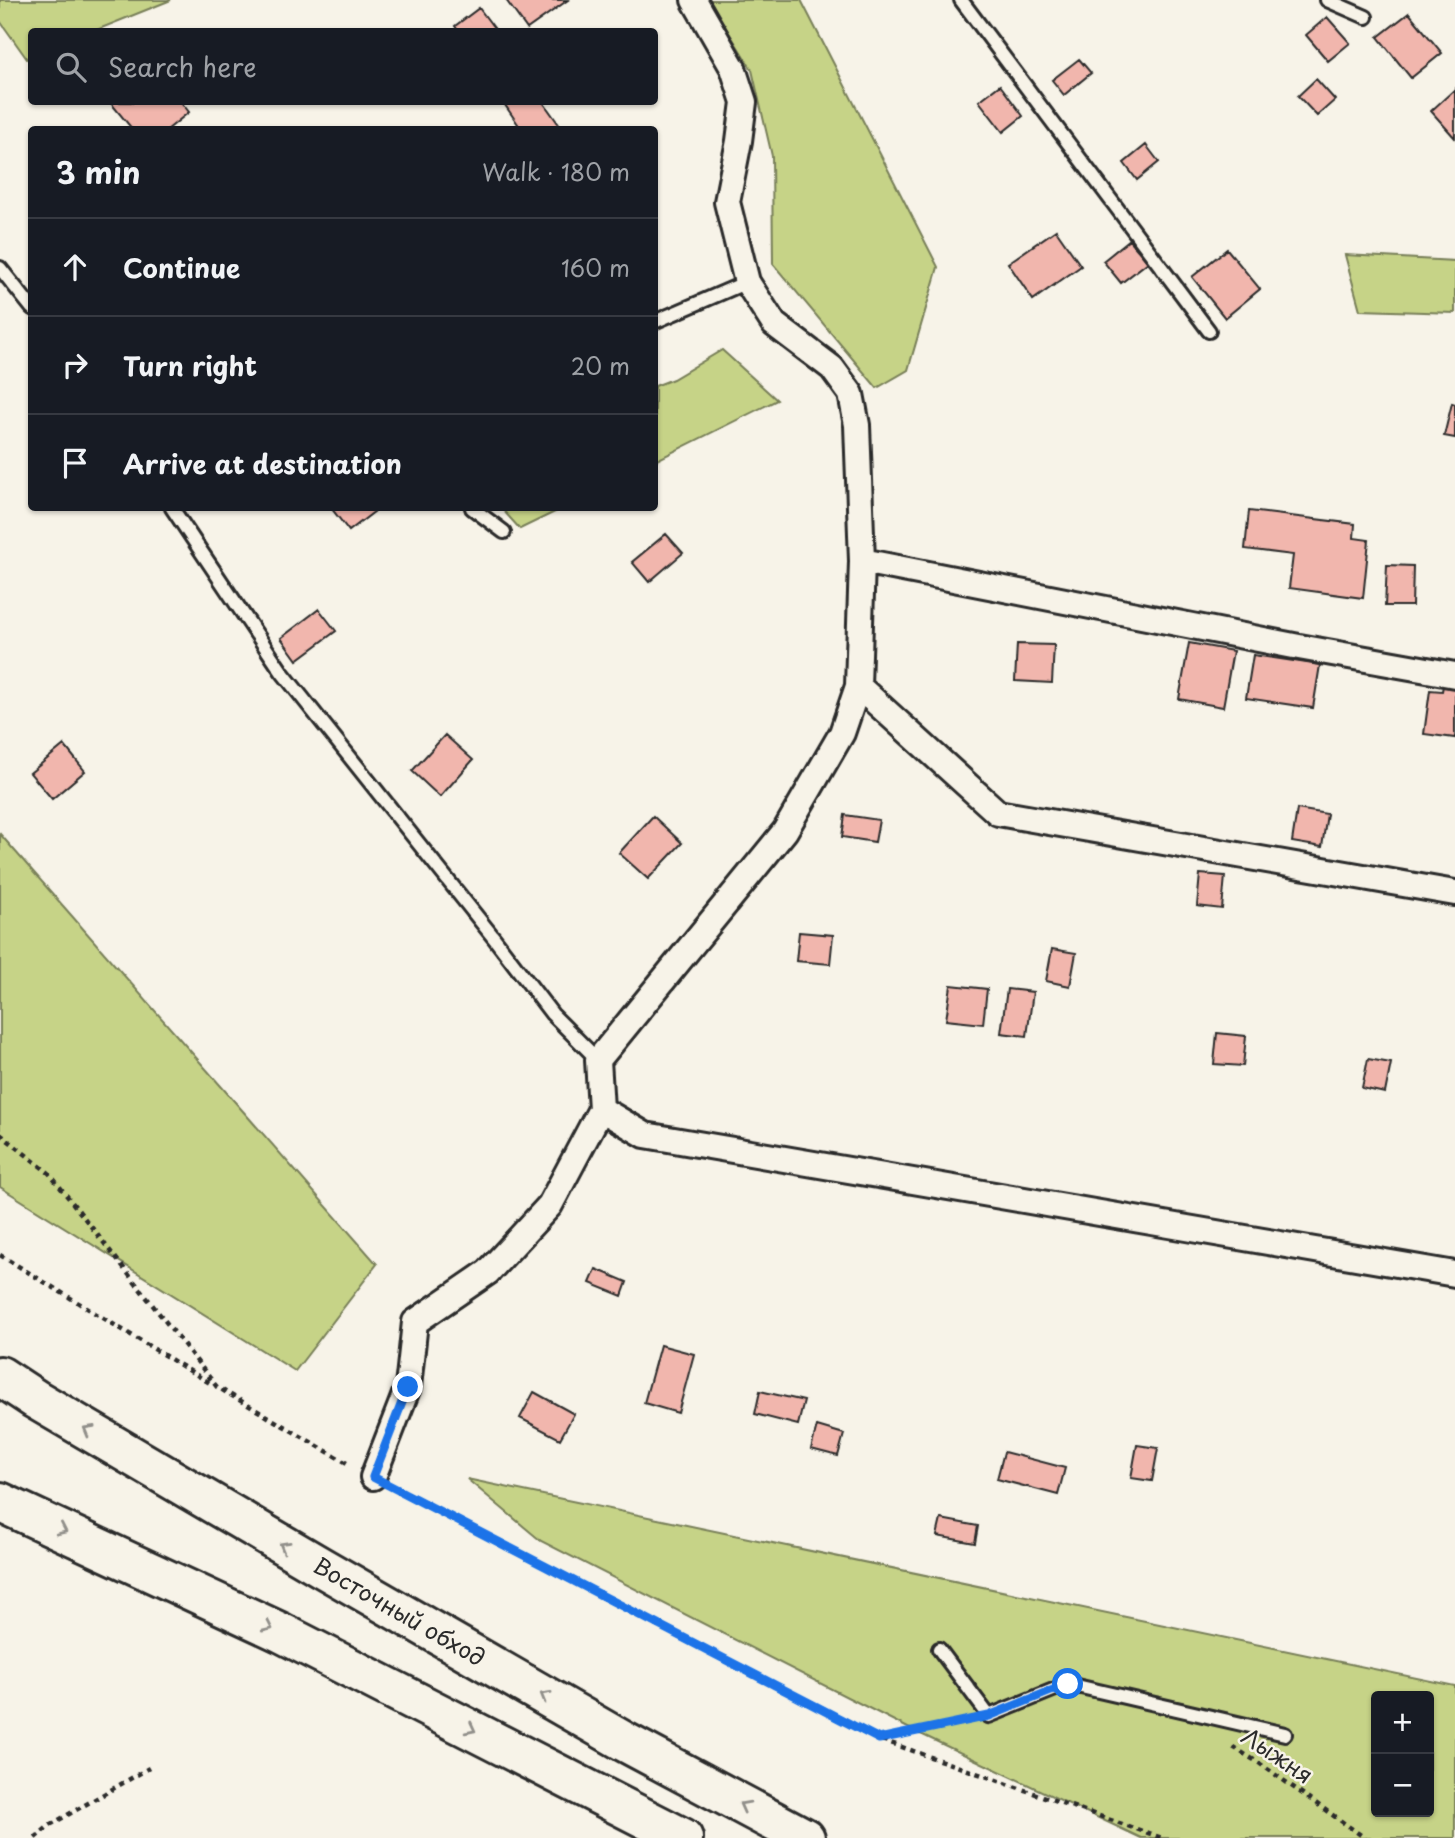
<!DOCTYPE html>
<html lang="en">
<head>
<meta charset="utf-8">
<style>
	:root { --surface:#171b24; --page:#20242c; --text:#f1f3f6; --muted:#9ea1a6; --line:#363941 }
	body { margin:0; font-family:"Playpen Sans",sans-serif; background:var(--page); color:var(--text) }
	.controls { position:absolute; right:21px; bottom:21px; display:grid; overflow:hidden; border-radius:7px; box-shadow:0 2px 5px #0004 }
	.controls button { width:63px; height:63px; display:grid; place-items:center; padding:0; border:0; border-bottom:2px solid var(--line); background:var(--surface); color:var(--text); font:35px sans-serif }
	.stop { position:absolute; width:21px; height:21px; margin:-16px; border:5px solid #1a73e8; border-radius:50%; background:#fff }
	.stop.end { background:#1a73e8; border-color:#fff; box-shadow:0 2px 7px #0008 }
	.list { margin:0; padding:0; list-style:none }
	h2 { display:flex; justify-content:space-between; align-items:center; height:91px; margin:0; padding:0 28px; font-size:30px }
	h2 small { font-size:23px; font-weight:400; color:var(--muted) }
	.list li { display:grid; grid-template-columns:46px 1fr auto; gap:21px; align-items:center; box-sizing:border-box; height:98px; padding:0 28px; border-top:2px solid var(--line) }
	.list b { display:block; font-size:26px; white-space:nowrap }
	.list em { font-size:23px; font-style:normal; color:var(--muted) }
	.icon { flex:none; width:38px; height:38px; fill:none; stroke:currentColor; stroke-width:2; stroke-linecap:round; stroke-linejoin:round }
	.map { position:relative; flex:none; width:1455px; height:1838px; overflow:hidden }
	.search { position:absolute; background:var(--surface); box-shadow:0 2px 5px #0004; left:28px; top:28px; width:630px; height:77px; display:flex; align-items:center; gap:18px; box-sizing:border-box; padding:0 24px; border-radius:7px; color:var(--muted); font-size:26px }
	.panel { position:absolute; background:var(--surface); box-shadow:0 2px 5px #0004; left:28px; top:126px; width:630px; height:385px; border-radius:7px }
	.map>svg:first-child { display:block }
	.green { fill:#c6d387; stroke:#787f59; stroke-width:2; fill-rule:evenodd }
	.building { fill:#f1b6ad; stroke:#2b2b2b; stroke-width:2 }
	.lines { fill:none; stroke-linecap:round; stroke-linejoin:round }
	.lane-casing { stroke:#2b2b2b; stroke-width:18 }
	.street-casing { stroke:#2b2b2b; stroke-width:30 }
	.highway-casing { stroke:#2b2b2b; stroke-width:44 }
	.path { stroke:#2b2b2b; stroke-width:4.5; stroke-dasharray:5 5; stroke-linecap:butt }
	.lane { stroke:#f7f3e8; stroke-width:12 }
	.street { stroke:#f7f3e8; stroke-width:24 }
	.highway { stroke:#f7f3e8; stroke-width:38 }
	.oneway { stroke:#918f8a }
	.route { stroke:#1a73e8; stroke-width:9 }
	.labels { text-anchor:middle; stroke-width:5; stroke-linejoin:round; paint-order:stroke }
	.street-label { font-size:23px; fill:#2b2b2b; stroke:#f7f3e8 }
</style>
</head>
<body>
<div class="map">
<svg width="1455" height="1838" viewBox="0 0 1455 1838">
	<rect width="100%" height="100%" fill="#f7f3e8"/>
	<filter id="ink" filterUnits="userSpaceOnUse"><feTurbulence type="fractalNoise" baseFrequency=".0143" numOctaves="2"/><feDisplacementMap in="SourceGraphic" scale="14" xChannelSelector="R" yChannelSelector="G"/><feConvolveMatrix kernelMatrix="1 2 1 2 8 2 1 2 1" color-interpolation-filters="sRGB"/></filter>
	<g filter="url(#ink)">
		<path class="green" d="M0 0H171L94 31 32 32 31 57 27 59 0 21Z
			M709 0H801L938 267 908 370 877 388 773 264 772 156 752 70Z
			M1345 255 1455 261V313L1360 310Z
			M722 350 777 400 655 461V386L673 379Z
			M501 508H563L520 529Z
			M0 834 377 1264 295 1371 0 1187Z
			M467 1479 1455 1686V1838H1141L908 1728 541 1541ZM1376 1696H1429V1812H1376Z"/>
		<path class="building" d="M506 0H568L527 29Z
			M479 8 497 32H459L455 26Z
			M1409 13 1442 53 1411 78 1378 37Z
			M1327 17 1350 43 1328 61 1306 35Z
			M1079 59 1091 73 1064 95 1052 80Z
			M1316 79 1335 100 1317 116 1298 96Z
			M1000 85 1023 116 1003 132 979 101Z
			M1455 89V138L1431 111Z
			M110 102H181L189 112 167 130H133Z
			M503 102H543L560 126 554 130H522Z
			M1146 145 1159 162 1137 180 1124 163Z
			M1056 230 1081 266 1033 300 1008 263Z
			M1129 240 1148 262 1121 283 1103 261Z
			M1227 249 1260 289 1225 318 1192 277Z
			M1452 403 1455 404V438L1444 436Z
			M333 508H379L349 531 332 509Z
			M1249 511 1355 524 1354 538 1369 540 1363 598 1289 588 1293 555 1245 549Z
			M666 534 683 553 649 582 632 562Z
			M1387 565 1413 566 1412 606H1385Z
			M319 609 336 631 297 660 281 638Z
			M1189 643 1233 651 1223 707 1179 699Z
			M1017 644 1054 645 1052 683 1015 681Z
			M1253 655 1320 665 1313 708 1246 698Z
			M1443 686 1455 687V738L1424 734 1430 690 1442 691Z
			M445 735 473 760 440 797 412 771Z
			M64 745 85 771 52 799 30 773Z
			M1297 809 1327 814 1322 847 1292 842Z
			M845 815 879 820 875 842 842 837Z
			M653 816 682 843 648 879 619 853Z
			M1200 874 1225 876 1222 909 1197 906Z
			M799 932 833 935 830 964 796 961Z
			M1052 949 1076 953 1070 986 1046 981Z
			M951 985 987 989 983 1024 946 1020Z
			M1007 989 1033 992 1027 1036 1001 1033Z
			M1217 1033 1246 1036 1243 1066 1214 1064Z
			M1368 1059 1391 1063 1385 1093 1362 1088Z
			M596 1269 627 1282 622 1296 590 1283Z
			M660 1345 694 1354 678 1413 644 1403Z
			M760 1391 804 1401 798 1425 755 1414Z
			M534 1392 574 1414 560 1439 520 1418Z
			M817 1426 844 1434 838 1456 811 1449Z
			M1137 1445 1158 1448 1152 1481 1131 1478Z
			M1004 1452 1065 1468 1058 1495 997 1479Z
			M941 1519 978 1526 975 1543 937 1536Z"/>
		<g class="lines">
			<g class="lane-casing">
				<path id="lane" d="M961 0 1209 331
					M1327 0 1366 17
					M0 268 32 308
					M654 322 747 282
					M172 508 282 672 494 938 552 1014 598 1060
					M472 508 504 532
					M939 1649 989 1716 1068 1684 1285 1734"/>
			</g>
			<g class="street-casing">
				<path id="street" d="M862 561 1299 647 1455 675
					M858 686 998 813 1455 893
					M601 1109 645 1135 1455 1274
					M373 1477 408 1387 415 1322 488 1272 550 1205 601 1109 598 1060 785 831 842 733 858 686 862 561 857 425 851 394 832 368 774 324 747 282 727 202 739 141 744 102 733 68 694 0"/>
			</g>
			<g class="highway-casing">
				<path id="highway" d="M0 1376 35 1399 321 1567 625 1742 805 1838
					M0 1502 282 1633 683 1838"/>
			</g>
			<path class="path" d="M0 1134 49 1173 217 1387 347 1463
				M0 1255 213 1385
				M398 1490 879 1739 964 1721
				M882 1740 1162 1838
				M1233 1747 1259 1763 1365 1838
				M35 1838 50 1825 149 1768"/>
			<use href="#lane" class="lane"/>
			<use href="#street" class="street"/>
			<use href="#highway" class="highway"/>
		</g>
		<defs><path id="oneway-chevron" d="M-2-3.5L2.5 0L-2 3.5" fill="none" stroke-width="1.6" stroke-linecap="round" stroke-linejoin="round" transform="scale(1.75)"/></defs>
		<g class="oneway">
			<use href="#oneway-chevron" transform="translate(88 1430) rotate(-150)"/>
			<use href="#oneway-chevron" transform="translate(62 1530) rotate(25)"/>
			<use href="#oneway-chevron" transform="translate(284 1546) rotate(-150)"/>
			<use href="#oneway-chevron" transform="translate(268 1627) rotate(25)"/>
			<use href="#oneway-chevron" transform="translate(545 1696) rotate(-150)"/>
			<use href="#oneway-chevron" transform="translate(471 1729) rotate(27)"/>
			<use href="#oneway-chevron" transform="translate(744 1806) rotate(-152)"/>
		</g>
	</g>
	<g class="lines" filter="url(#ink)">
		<path class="route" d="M408 1387 373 1477 879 1739 989 1716 1068 1684"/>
	</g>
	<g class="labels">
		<g class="street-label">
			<text transform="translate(399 1612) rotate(30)" y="8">Восточный обход</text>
			<text transform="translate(1277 1756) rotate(34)" y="8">Лыжня</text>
		</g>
	</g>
</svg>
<div class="controls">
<button>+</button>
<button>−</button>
</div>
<div class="stop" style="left:1068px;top:1684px"></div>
<div class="stop end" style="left:408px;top:1387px"></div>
<div class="search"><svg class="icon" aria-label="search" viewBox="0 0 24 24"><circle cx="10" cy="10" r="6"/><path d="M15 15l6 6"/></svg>Search here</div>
<section class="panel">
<h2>3 min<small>Walk · 180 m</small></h2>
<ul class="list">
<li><svg class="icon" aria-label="ahead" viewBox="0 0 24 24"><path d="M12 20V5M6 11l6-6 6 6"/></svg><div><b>Continue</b></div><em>160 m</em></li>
<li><svg class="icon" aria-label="right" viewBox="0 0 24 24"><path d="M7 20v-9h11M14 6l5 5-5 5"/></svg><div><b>Turn right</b></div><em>20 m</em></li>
<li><svg class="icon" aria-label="arrive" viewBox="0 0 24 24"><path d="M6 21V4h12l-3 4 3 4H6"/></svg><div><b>Arrive at destination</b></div></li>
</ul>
</section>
</div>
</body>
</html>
